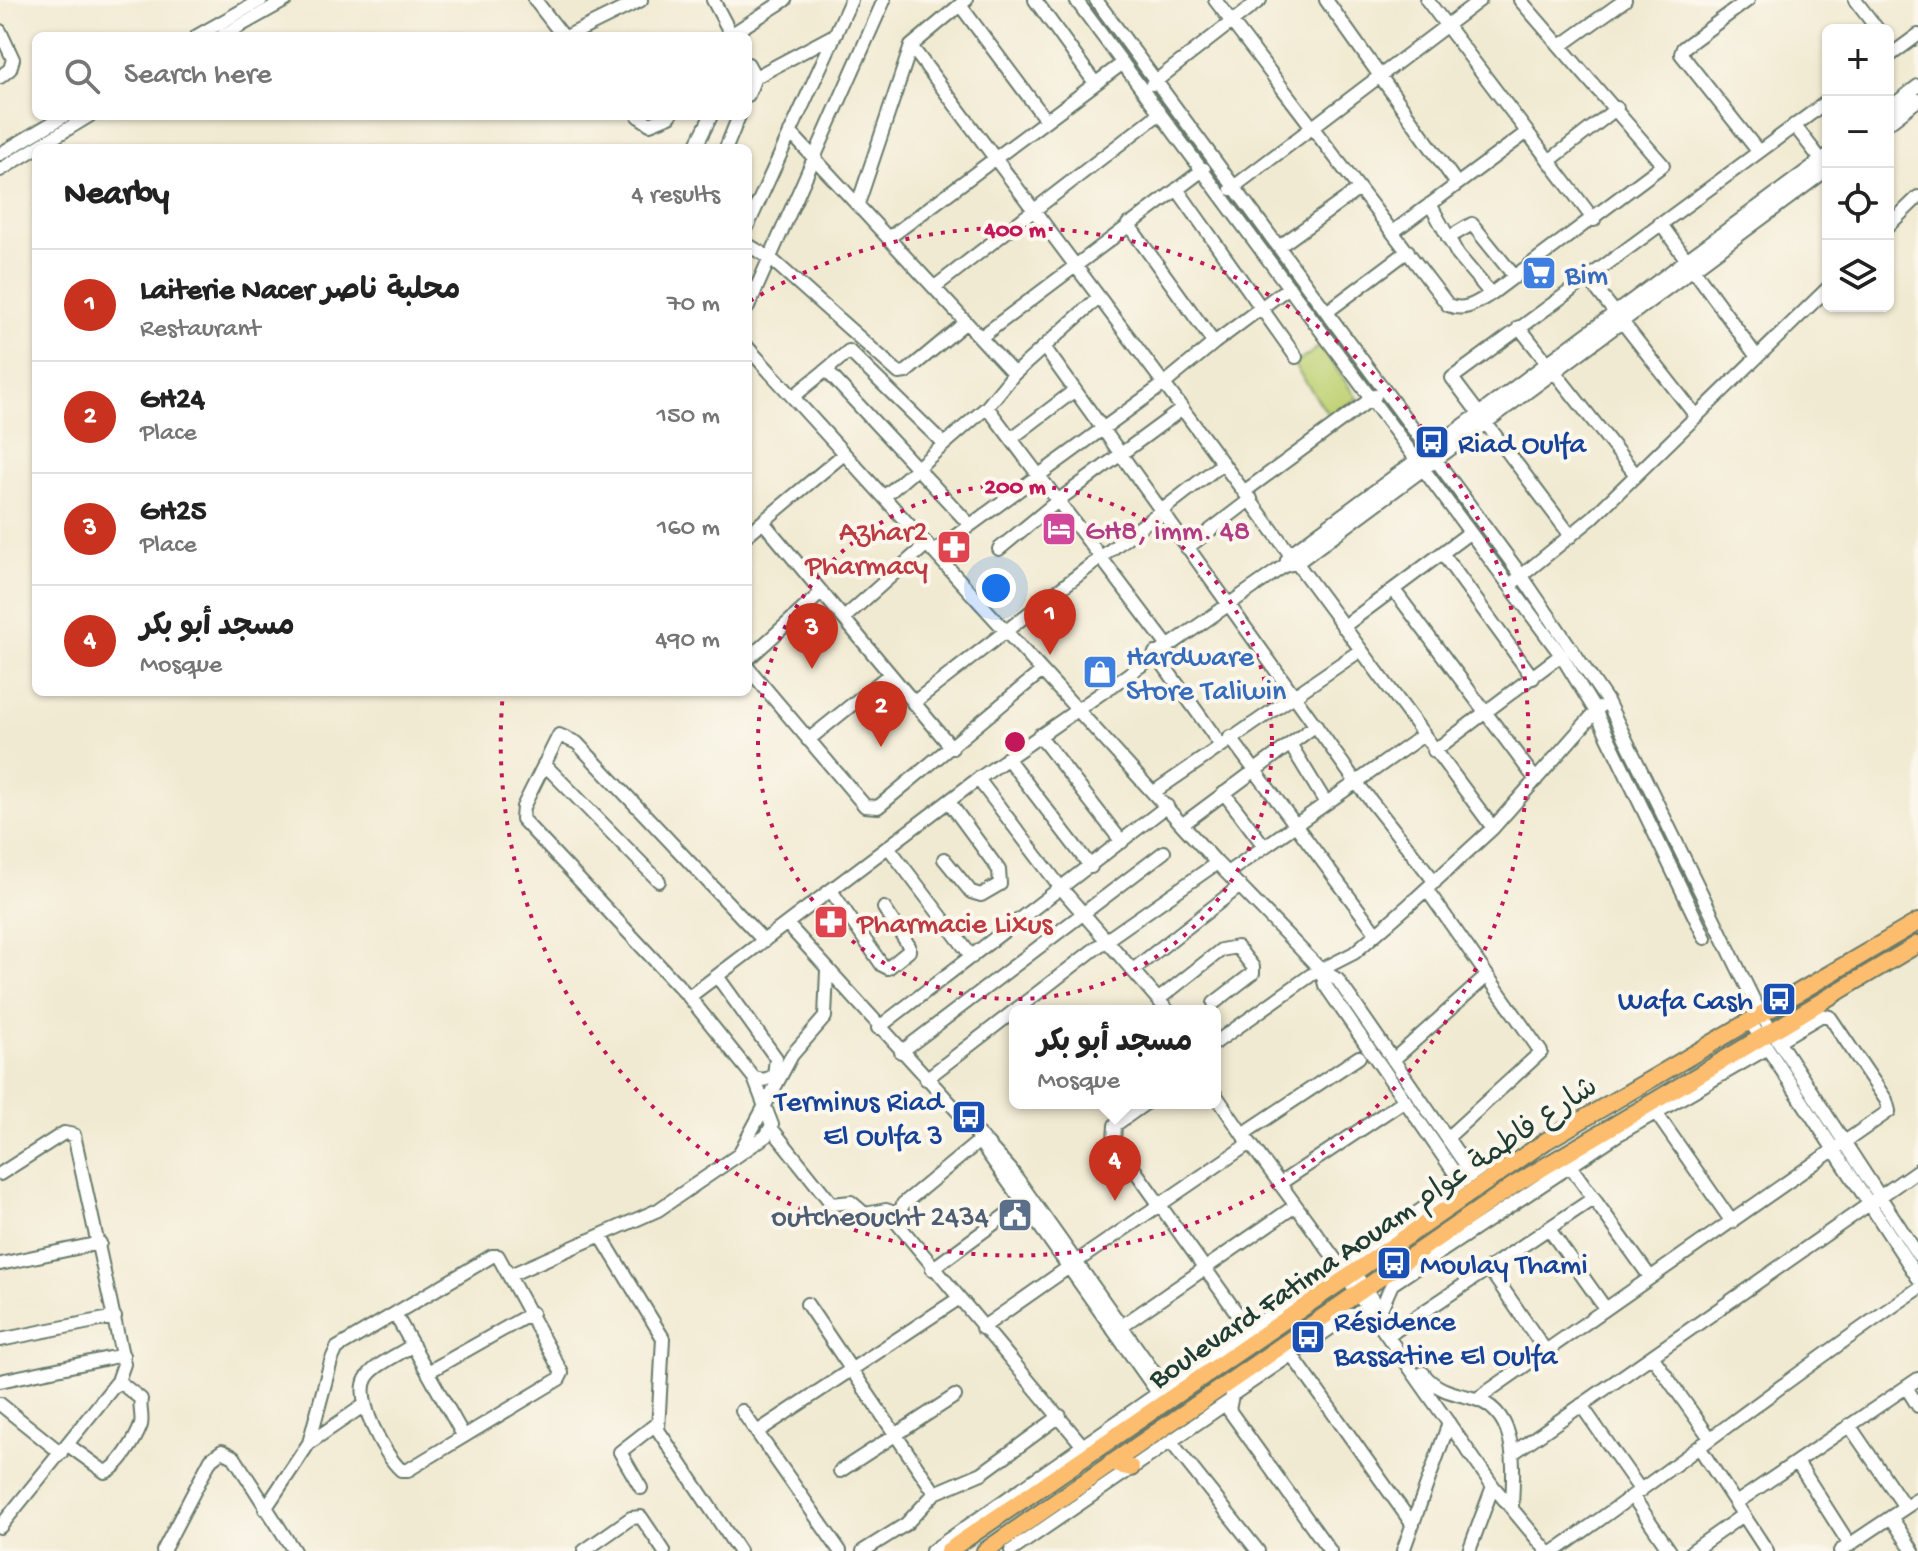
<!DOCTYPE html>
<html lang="en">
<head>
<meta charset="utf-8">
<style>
	:root { --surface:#fff; --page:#f6f6f6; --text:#222; --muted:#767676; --line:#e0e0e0; --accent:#c8321e }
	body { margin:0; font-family:"Gochi Hand","Playpen Sans Arabic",sans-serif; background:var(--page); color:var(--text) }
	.controls { position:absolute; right:24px; top:24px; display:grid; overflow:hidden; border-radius:12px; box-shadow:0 2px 6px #0004 }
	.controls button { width:72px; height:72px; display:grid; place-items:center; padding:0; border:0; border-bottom:2px solid var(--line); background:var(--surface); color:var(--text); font:40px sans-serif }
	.you { position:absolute; left:996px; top:588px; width:28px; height:28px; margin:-20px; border:6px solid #fff; border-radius:50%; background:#1a73e8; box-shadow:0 0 0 12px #1a73e833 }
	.badge { display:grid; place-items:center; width:52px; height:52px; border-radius:50%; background:var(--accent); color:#fff; font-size:26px; font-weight:700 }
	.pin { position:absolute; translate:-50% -66px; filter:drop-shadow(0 2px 4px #0008) }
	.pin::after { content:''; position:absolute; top:42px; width:28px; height:24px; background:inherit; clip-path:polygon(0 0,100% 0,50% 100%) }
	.popup { position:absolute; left:1009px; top:1005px; width:212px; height:104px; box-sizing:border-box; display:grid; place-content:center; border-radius:12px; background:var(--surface); filter:drop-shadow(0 2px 6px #0005); font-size:26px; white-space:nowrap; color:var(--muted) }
	.popup b { font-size:30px; color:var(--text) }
	.popup::after { content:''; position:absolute; left:50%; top:100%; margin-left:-16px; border:16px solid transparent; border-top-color:var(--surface) }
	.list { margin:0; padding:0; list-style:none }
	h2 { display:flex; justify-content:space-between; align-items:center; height:104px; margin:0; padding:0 32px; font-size:34px }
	h2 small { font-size:26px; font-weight:400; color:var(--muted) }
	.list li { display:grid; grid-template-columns:52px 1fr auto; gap:24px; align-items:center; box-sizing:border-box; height:112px; padding:0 32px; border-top:2px solid var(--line) }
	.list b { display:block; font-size:30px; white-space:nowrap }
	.list p { margin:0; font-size:26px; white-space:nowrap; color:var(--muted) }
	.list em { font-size:26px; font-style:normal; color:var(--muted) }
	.icon { flex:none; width:44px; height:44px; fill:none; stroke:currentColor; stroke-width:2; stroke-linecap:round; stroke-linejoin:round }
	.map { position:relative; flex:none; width:1918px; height:1551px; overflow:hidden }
	.search { position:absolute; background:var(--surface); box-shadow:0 2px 6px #0004; left:32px; top:32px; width:720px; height:88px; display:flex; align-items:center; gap:20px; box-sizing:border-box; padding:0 28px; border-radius:12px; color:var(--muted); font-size:30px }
	.panel { position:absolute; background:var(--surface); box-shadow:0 2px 6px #0004; left:32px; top:144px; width:720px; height:552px; border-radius:12px }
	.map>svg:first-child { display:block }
	.green { fill:#bfd275; stroke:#6f8854; stroke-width:2 }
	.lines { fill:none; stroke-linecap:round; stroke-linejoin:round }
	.minor-casing { stroke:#687a6b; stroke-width:16 }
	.major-casing { stroke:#687a6b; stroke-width:20 }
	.minor { stroke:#fff; stroke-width:12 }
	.major { stroke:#fcbd6e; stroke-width:16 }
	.ring { fill:none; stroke:#c2185b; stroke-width:4; stroke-dasharray:4 8 }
	.labels { text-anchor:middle; stroke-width:8; stroke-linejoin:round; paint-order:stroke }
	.shop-label { font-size:30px; fill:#366cbe; stroke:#fbf7ec; text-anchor:start }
	.transit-label { font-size:30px; fill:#164399; stroke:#fbf7ec; text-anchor:start }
	.hotel-label { font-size:30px; fill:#b23c85; stroke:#fbf7ec; text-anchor:start }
	.health-label { font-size:30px; fill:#be3a42; stroke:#fbf7ec; text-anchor:end }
	.service-label { font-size:30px; fill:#4e5e75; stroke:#fbf7ec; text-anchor:end }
	.street-label { font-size:30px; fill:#1f3d34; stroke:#fbf7ec }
	.centre { fill:#c2185b; stroke:#fbf7ec; stroke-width:4 }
	.ring-label { font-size:24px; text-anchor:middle; font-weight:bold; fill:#c2185b; stroke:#fbf7ec; stroke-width:8; stroke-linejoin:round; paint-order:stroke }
</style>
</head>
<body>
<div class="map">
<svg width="1918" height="1551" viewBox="0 0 1918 1551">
	<rect width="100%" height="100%" fill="#fbf7ec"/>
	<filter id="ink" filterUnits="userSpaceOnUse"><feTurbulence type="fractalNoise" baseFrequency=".0125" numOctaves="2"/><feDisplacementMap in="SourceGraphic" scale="16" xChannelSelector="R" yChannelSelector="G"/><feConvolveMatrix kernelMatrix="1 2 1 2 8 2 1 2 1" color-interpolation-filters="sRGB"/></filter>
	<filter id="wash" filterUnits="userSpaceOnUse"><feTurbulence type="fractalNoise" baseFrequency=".006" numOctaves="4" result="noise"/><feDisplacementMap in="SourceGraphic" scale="32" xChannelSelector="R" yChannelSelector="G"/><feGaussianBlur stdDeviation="1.8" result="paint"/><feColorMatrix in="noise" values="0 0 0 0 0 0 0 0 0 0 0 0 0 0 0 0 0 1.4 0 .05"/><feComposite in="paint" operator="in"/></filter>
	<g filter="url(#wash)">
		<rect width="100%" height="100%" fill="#f1ead2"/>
		<path class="green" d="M1320 346 1357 398 1330 417 1294 365Z"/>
	</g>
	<g filter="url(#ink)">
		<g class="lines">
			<g class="minor-casing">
				<path id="minor" d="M535 0 563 36
					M713 0 732 36
					M1035 0 1095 83
					M1076 0 1561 655 1596 712 1705 938
					M1096 0 1521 575 1607 701 1760 1013 1918 1255
					M1215 0 1448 305C1465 312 1476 303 1491 294L1663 165 1520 0
					M1326 0 1457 184
					M1427 0 1594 220
					M1748 0 1683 48 1681 54 1758 151
					M1855 0 1878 30
					M960 5 1046 120
					M0 31 13 59 10 69 0 77
					M197 36 261 0
					M222 36 286 0
					M568 36 641 0
					M729 36 785 0
					M1562 45 1625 0
					M911 46 1164 384 1214 343 1128 224
					M1888 57 1918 35
					M748 64 755 77 748 95
					M748 81 836 34
					M1152 84 1260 0
					M1888 109 1918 86
					M638 116 650 124 670 116
					M1888 123 1918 100
					M1794 125 1826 166
					M790 132 1014 374
					M695 148 711 116
					M726 148 739 116
					M0 154 64 116
					M1549 161 1617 108
					M0 170 89 116
					M1177 189 1296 357
					M1231 189 1480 0
					M858 204 911 46 966 0
					M1430 204 1458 255 1491 294
					M1660 223 1757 357
					M748 225 851 0
					M1888 226 1918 197
					M1393 232 1526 133
					M890 237 1123 63
					M1448 238 1472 224 1515 277
					M748 245 770 258 899 373 906 372 966 322
					M1280 246 1359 189
					M1587 277 1696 416
					M936 286 1160 113
					M748 307 884 0
					M1328 311 1408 251
					M1519 327 1636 475
					M981 337 1204 169
					M1214 343 1289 287
					M1044 347 1356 782 1435 882
					M748 348 1217 863 1321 970 1338 980 1472 1174
					M826 370 849 351 944 444
					M794 396 826 370 970 525
					M987 407 1167 645
					M1012 438 1075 390
					M1245 491 1375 396
					M885 496 987 407 1014 374 1098 298
					M763 522 952 748
					M748 534 844 454
					M1571 536 1452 378 1828 101
					M1187 548 1251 499
					M999 549 1060 499 1182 409
					M935 551 1164 384 1493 828
					M1442 553 1533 678
					M1287 560 1291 553 1828 155
					M1515 581 1592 518 1828 288
					M1394 590 1536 780
					M844 618 927 544
					M1343 627 1469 533
					M1155 653 1220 744
					M748 659 822 592
					M748 668 865 806 878 807 1042 671
					M913 703 1223 463
					M1039 735 1122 842
					M1230 737 1376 933
					M808 740 890 674
					M1290 744 1326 803
					M1434 751 1561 655
					M1007 758 1091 867
					M544 764 659 881
					M978 779 1061 888 1168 1011
					M1154 792 1361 650
					M1224 793 1264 846
					M1183 824 1316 725
					M889 848 972 957
					M944 859 971 892 981 895 1000 884 999 870 949 802
					M1227 873 1422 736
					M1427 890 1541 1052 1447 1138
					M832 892 882 965 888 968 909 951V946L884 908
					M787 924 1011 1170 1168 1392
					M1134 969 1240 886
					M1321 970 1325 985 1461 1182
					M717 976 776 1058 774 1076 764 1080 754 1078
					M689 997 978 779 1284 566 1298 562 1828 169
					M1159 999 1221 950 1237 947 1253 967V973L1214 1003
					M1749 1020 1918 1278
					M878 1028 1167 806
					M1215 1043 1311 975 1354 953 1410 904 1493 828 1599 708
					M901 1052 1164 852
					M1393 1060 1487 976
					M926 1079 1105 941 1217 863
					M1215 1094 1247 1141
					M1146 1103 1115 1125 1114 1141 1249 1330
					M1656 1113 1732 1222
					M772 1129 832 1204 851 1202 865 1214 886 1210 897 1214
					M1243 1134 1359 1057
					M977 1138 1161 1397
					M983 1138 903 1204 897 1223 1083 1446
					M739 1154 792 1055 825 1017 827 970
					M1571 1167 1650 1277
					M0 1174 64 1133 74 1135 124 1364 118 1381 0 1527
					M1279 1184 1405 1100
					M1549 1229 1605 1308
					M601 1236 663 1338 658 1430 739 1551
					M1076 1262 1250 1143 1343 1270
					M0 1264 100 1243
					M932 1269 1022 1203
					M1490 1270 1545 1350
					M1353 1271 1383 1315
					M510 1275 658 1210 766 1136 772 1125 754 1078 689 997 522 819 523 807 559 735 577 743 764 941
					M1352 1286 1493 1486 1547 1551
					M807 1304 935 1493
					M1380 1311 1392 1284 1617 1135 1766 1049
					M395 1314 463 1435
					M1123 1325 1295 1206
					M982 1328 1069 1267
					M1395 1331 1594 1198
					M0 1340 115 1317
					M1289 1351 1413 1525
					M1652 1356 1710 1438
					M428 1372 532 1313
					M1423 1373C1435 1390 1453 1393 1472 1398 1521 1411 1513 1470 1512 1508
					M0 1381 123 1355
					M1906 1387 1918 1406
					M1477 1399 1889 1111 1886 1100 1830 1017 1822 1015 1778 1041
					M0 1404 61 1453
					M1581 1405 1641 1491
					M742 1411 840 1551
					M1849 1425 1905 1507
					M757 1432 958 1299
					M1171 1442 1258 1551
					M309 1443 331 1361 337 1348 492 1256H498L562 1373 559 1379 408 1470H401C384 1455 355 1400 366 1379 373 1365 400 1354 413 1345
					M68 1445 105 1472C118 1469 136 1439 141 1425 143 1416 139 1408 141 1399L118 1381
					M1699 1447 1767 1551
					M1513 1453 1918 1170
					M1797 1462 1850 1545
					M840 1471 955 1396
					M641 1488 620 1452 656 1424
					M1633 1497 1670 1551
					M1736 1503 1918 1379
					M265 1509 309 1443 363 1406
					M1891 1517 1913 1551
					M163 1551 211 1459 222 1451 234 1457 294 1551
					M584 1551 631 1518 641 1517 664 1551
					M863 1551 906 1524 935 1493 982 1473 1060 1416
					M932 1551 1494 1159
					M1011 1551 1228 1402
					M1330 1551 1229 1410 1232 1395 1350 1315H1374
					M1403 1551 1449 1423
					M1469 1551 1493 1486
					M1555 1551C1678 1466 1794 1373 1918 1289
					M1692 1551 1743 1515
					M1840 1551 1918 1499"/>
			</g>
			<g class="major-casing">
				<path id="major" d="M1111 1463 1131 1468
					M948 1551 1546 1141 1918 922
					M985 1551 1514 1185 1918 944"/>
			</g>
			<use href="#minor" class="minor"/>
			<use href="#major" class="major"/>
		</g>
	</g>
	<g class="ring">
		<circle cx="1015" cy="742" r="257"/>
		<path d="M750 301A514 514 0 1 1 503 693"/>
	</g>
	<defs>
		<g id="supermarket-square" transform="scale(1.8)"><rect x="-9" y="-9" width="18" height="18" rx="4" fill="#3f7fe0" stroke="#fbf7ec"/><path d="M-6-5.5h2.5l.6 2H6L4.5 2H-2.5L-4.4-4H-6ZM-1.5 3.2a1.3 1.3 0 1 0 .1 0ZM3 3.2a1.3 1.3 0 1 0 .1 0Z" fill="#fff"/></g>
		<g id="bus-square" transform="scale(1.8)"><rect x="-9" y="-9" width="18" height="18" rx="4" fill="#1a4fb4" stroke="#fbf7ec"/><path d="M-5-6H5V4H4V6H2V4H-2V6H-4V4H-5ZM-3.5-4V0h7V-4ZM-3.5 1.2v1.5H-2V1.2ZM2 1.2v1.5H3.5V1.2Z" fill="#fff"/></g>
		<g id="hotel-square" transform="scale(1.8)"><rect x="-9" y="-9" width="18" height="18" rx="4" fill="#d1479c" stroke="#fbf7ec"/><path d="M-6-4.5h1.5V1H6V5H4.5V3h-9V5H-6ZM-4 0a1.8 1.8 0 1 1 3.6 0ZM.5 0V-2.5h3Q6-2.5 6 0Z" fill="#fff"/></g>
		<g id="pharmacy-square" transform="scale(1.8)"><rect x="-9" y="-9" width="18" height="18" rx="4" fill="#e0444e" stroke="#fbf7ec"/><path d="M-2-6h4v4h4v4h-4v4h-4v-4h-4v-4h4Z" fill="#fff"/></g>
		<g id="shop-square" transform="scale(1.8)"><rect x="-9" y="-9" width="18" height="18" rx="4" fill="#3f7fe0" stroke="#fbf7ec"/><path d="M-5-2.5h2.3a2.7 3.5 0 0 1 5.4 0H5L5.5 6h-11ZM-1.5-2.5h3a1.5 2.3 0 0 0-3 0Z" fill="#fff"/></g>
		<g id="civic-square" transform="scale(1.8)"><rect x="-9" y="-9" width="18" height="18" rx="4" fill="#5c6f8a" stroke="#fbf7ec"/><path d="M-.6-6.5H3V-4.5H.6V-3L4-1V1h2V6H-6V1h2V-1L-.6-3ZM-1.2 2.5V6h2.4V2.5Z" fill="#fff"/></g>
	</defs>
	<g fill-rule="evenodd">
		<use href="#supermarket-square" x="1539" y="273"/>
		<use href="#bus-square" x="1432" y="442"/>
		<use href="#hotel-square" x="1059" y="529"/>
		<use href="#pharmacy-square" x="954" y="547"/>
		<use href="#shop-square" x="1100" y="672"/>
		<use href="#pharmacy-square" x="831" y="922"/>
		<use href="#bus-square" x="1779" y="999"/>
		<use href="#bus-square" x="969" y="1117"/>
		<use href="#civic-square" x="1015" y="1215"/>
		<use href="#bus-square" x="1394" y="1263"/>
		<use href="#bus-square" x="1308" y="1337"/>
	</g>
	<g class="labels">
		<g class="shop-label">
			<text x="1565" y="283">Bim</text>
			<text x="1126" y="665">Hardware<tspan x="1126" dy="34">Store Taliwin</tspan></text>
		</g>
		<g class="transit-label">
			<text x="1458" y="452">Riad Oulfa</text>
			<text x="1753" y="1009" text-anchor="end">Wafa Cash</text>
			<text x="943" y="1110" text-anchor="end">Terminus Riad<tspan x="943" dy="34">El Oulfa 3</tspan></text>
			<text x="1420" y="1273">Moulay Thami</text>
			<text x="1334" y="1330">Résidence<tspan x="1334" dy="34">Bassatine El Oulfa</tspan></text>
		</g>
		<g class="hotel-label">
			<text x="1085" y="539">GH8, imm. 48</text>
		</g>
		<g class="health-label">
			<text x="928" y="540">Azhar2<tspan x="928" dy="34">Pharmacy</tspan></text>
			<text x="857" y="932" text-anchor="start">Pharmacie Lixus</text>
		</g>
		<g class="service-label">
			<text x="989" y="1225">outcheoucht 2434</text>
		</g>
		<g class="street-label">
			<text transform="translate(1372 1231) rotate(-34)" y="10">Boulevard Fatima Aouam شارع فاطمة عوام</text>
		</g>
	</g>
	<circle cx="1015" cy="742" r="12" class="centre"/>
	<g class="ring-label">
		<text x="1015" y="236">400 m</text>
		<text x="1015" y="493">200 m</text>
	</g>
</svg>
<div class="controls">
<button>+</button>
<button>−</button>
<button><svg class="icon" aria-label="locate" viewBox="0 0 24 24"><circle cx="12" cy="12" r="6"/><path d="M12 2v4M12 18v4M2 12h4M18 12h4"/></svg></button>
<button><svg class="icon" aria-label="layers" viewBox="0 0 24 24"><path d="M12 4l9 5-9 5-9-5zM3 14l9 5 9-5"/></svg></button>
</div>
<div class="you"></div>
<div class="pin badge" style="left:1050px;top:655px">1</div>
<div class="pin badge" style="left:881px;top:747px">2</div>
<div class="pin badge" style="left:812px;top:669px">3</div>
<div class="pin badge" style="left:1115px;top:1201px">4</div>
<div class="popup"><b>مسجد أبو بكر</b>Mosque</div>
<div class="search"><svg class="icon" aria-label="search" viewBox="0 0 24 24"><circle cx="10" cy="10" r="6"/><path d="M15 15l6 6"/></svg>Search here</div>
<section class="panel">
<h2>Nearby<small>4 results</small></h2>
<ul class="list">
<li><span class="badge">1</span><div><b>Laiterie Nacer محلبة ناصر</b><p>Restaurant</p></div><em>70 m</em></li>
<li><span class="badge">2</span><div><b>GH24</b><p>Place</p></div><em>150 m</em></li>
<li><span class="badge">3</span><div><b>GH25</b><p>Place</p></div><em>160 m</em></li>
<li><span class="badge">4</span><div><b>مسجد أبو بكر</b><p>Mosque</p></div><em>490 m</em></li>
</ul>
</section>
</div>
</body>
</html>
